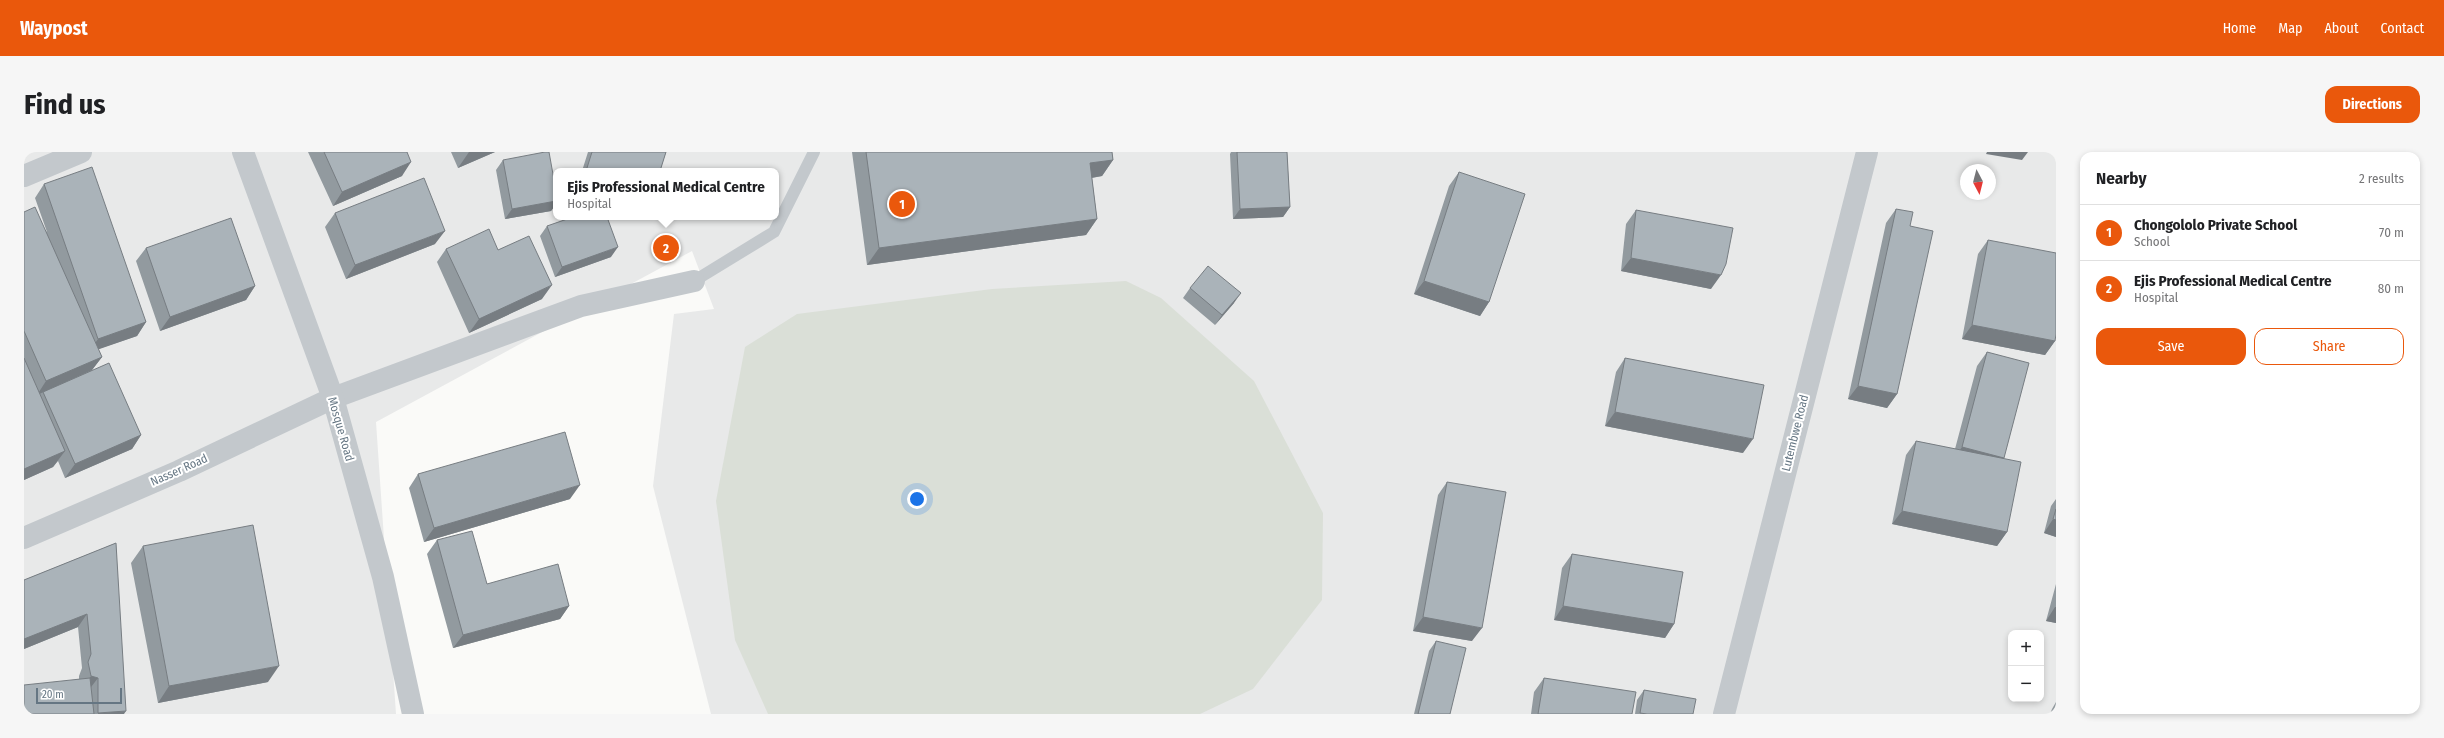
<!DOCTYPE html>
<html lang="en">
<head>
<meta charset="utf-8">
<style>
	:root { --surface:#fff; --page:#f6f6f6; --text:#202124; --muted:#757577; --line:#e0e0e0; --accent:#ea580c }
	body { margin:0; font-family:"Fira Sans Condensed",sans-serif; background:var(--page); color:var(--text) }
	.controls { position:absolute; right:12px; bottom:12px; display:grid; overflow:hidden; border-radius:8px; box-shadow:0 2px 6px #0003 }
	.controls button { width:36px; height:36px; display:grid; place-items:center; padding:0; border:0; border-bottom:1px solid var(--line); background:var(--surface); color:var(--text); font:20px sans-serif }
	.compass { position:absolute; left:1936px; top:12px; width:36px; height:36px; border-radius:50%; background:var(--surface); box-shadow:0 2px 6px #0003; rotate:173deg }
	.scale { position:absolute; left:12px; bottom:10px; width:86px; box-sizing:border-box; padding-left:4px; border:2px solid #657683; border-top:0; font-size:11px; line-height:14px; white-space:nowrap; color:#657683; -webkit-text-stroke:3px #fff; paint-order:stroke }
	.you { position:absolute; left:893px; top:347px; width:14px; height:14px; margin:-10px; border:3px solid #fff; border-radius:50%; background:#1a73e8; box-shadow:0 0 0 6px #1a73e833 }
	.badge { display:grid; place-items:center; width:26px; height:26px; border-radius:50%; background:var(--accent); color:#fff; font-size:13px; font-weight:700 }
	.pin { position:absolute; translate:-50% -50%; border:2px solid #fff; box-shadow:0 1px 4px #0006 }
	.popup { position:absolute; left:529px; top:16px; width:226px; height:52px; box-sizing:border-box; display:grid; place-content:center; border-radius:8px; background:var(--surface); filter:drop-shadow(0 1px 3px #0005); font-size:13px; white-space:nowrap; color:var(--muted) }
	.popup b { font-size:15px; color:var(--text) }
	.popup::after { content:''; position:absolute; left:50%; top:100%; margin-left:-8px; border:8px solid transparent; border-top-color:var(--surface) }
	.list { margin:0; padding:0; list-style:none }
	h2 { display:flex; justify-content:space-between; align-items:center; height:52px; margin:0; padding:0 16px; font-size:17px }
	h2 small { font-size:13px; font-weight:400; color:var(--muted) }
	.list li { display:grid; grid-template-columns:26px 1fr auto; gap:12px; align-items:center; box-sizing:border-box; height:56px; padding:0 16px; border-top:1px solid var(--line) }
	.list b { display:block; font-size:15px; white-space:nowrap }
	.list p { margin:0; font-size:13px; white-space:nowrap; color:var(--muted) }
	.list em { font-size:13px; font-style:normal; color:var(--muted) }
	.actions { display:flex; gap:8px; padding:12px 16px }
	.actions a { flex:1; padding:9px 0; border:1px solid var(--accent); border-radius:12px; text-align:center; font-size:14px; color:var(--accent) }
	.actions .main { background:var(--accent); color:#fff }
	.map { position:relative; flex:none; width:2032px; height:562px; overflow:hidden; border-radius:12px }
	header { display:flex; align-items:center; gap:24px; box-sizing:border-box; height:56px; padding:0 20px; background:var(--accent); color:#fff }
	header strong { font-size:19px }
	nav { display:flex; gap:22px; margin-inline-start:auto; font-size:14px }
	.intro { display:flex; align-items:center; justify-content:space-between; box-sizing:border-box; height:96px; padding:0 24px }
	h1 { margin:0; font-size:28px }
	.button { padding:10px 18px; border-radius:12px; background:var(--accent); color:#fff; font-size:14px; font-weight:700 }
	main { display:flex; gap:24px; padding:0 24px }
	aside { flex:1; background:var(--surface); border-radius:12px; box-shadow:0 2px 6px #0003 }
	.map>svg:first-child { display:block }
	.built { fill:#e8e9e9; fill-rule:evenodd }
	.pitch { fill:#dadfd7 }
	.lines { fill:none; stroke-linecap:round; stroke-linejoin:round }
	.service { stroke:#c3c8cc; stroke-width:12 }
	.minor { stroke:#c3c8cc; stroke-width:22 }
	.tertiary { stroke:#c3c8cc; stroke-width:22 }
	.wall { fill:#929a9f }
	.shaded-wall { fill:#777d82 }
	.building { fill:#aab3b9; stroke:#777d82 }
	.labels { text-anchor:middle; stroke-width:4; stroke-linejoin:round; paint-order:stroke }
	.street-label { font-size:12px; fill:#657683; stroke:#fff }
</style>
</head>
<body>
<header>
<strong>Waypost</strong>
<nav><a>Home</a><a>Map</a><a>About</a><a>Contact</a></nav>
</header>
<div class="intro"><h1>Find us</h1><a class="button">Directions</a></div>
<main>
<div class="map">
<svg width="2032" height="562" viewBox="0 0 2032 562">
	<rect width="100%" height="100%" fill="#fafaf8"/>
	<path class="built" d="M0 0H2032V562H687L629 334 650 162 690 157 668 99 352 270 372 562H0ZM1942 18H1966V42H1942ZM532 19H752V65H532ZM1987 481H2017V547H1987Z"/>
	<path class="pitch" d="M1102 129 1137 146 1230 229 1299 361 1298 448 1229 537 1176 562H744L711 488 692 349 721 195 773 162 968 137Z"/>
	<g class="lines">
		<path class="service" d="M670 129 750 80 790 0"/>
		<path class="minor" d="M0 24 57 0
			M309 246 557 154 670 129
			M1700 562 1843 0"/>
		<path class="tertiary" d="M219 0 309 246 359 425 389 562
			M0 386 155 319 309 246"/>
	</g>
	<path class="wall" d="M284 0H383L378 24 309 54Z
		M427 0H471L434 16Z
		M564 0H642L636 19H558Z
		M828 0H1088L1089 8 1078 24 1068 26 1073 67 1062 83 843 113Z
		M1207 0H1263L1266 55 1259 65 1209 67 1206 2Z
		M479 8 532 39V52L527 59 481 67 472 18Z
		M1435 20 1465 150 1456 164 1390 142 1425 34Z
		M20 32 122 170 113 184 74 197 78 205 68 218 117 283 108 297 41 326 34 309 29 315 0 328V60L23 80 11 46Z
		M1872 57 1886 74 1873 242 1863 256 1824 247 1862 71Z
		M1612 58 1687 137 1597 119 1602 72Z
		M311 61 411 92 322 127 301 75Z
		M523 74 587 105 531 125 516 84Z
		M1964 88 2031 189 2021 203 1938 187 1954 102Z
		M122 96 231 134 222 148 136 179 112 109Z
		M422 97 474 98 518 147 445 181 413 110Z
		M1166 136 1210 151 1191 173 1159 146Z
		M1963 200 1980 307 1983 380 1973 394 1868 372 1882 303 1892 289 1931 297 1953 214Z
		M1601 206 1719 301 1581 274 1592 220Z
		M394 322 546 347 400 390 385 336Z
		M1423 330 1448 489 1389 479 1414 343Z
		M2032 347V385L2020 381 2027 354Z
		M413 388 463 432 545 454 536 467 429 496 403 402Z
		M92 391 100 562H0L55 527V524L58 516 54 475 0 497V428Z
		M119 394 244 530 134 551 107 411Z
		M1548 402 1650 472 1641 486 1530 468 1538 416Z
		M2032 432V471L2022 469Z
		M1412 489 1426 562H1390L1405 499Z
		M1520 526 1608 562H1507L1510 540Z
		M1620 538 1669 562H1611L1613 548Z
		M2032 550V562H2026L2028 557Z"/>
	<path class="shaded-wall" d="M445 0H471L434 16Z
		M1963 0H2004L1998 8 1962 2Z
		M1089 8 1078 24 1054 28 1066 11Z
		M387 10 378 24 309 54 318 40Z
		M532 49V52L527 59 481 67 488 57Z
		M1266 55 1259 65 1209 67 1216 57Z
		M1073 67 1062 83 843 113 855 96Z
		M421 79 411 92 322 127 331 113Z
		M594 95 587 105 531 125 538 115Z
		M1607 106 1697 123 1687 137 1597 119Z
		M1400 129 1465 150 1456 164 1390 142Z
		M528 133 518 147 445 181 455 167Z
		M231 134 222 148 136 179 146 165Z
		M1217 141 1210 151 1191 173 1198 163Z
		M122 170 113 184 64 201 74 187Z
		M1948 173 2031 189 2021 203 1938 187Z
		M78 205 68 218 13 243 22 229Z
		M1834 234 1873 242 1863 256 1824 247Z
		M1591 260 1729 287 1719 301 1581 274Z
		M117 283 108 297 41 326 51 312Z
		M1938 295 1980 306 1971 320 1928 309Z
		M41 299 29 315 0 328V317Z
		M556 333 546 347 400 390 410 376Z
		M1878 359 1983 380 1973 394 1868 372Z
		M2029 367 2032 368V385L2020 381Z
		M545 454 536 467 429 496 439 483Z
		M1539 454 1650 472 1641 486 1530 468Z
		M2031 455H2032V471L2022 469Z
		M63 462 54 475 0 497V487Z
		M1399 465 1458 476 1448 489 1389 479Z
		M255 514 244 530 134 551 145 534Z
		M67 524 74 526 64 539 57 538Z
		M102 559 100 562H74V561Z"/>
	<path class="building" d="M300 0H383L387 10 318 40Z
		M521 0H525L532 39V49L488 57 479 8Z
		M568 0H642L636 19H562Z
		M842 0H1088L1089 8 1066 11 1073 67 855 96Z
		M1213 0H1263L1266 55 1216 57Z
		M68 15 122 170 74 187 20 32Z
		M1435 20 1501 42 1465 150 1400 129Z
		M400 26 421 79 331 113 311 61Z
		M11 55 78 205 22 229 0 179V60Z
		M1872 57 1889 60 1886 74 1909 79 1873 242 1834 234Z
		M1612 58 1709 76 1702 112 1697 123 1607 106Z
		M549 65H583L594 95 538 115 523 74Z
		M207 66 231 134 146 165 122 96Z
		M465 77 474 98 505 84 528 133 455 167 422 97Z
		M1964 88 2032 101V182L2031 189 1948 173Z
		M1184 114 1217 141 1198 163 1166 136Z
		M1963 200 2005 211 1980 306 1938 295Z
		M0 206 41 299 0 317Z
		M1601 206 1740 233 1729 287 1591 260Z
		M85 211 117 283 51 312 19 240Z
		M541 280 556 333 410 376 394 322Z
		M1892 289 1997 310 1983 380 1878 359Z
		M1423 330 1482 340 1458 476 1399 465Z
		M2032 357V368L2029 367Z
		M229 373 255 514 145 534 119 394Z
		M448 379 463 432 534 412 545 454 439 483 413 388Z
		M92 391 102 559 74 561V526L67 524 64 510 67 502 63 462 0 487V428Z
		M1548 402 1659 420 1650 472 1539 454Z
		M1412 489 1442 496 1426 562H1394Z
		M66 526 70 562H0V533Z
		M1520 526 1612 540 1608 562H1514Z
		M1620 538 1672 547 1669 562H1623L1616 561Z"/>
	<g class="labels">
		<g class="street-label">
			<text transform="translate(317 277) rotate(74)" y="4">Mosque Road</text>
			<text transform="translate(1771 281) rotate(-76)" y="4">Lutembwe Road</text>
			<text transform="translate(155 318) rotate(-24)" y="4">Nasser Road</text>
		</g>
	</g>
</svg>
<div class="controls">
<button>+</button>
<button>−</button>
</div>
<svg class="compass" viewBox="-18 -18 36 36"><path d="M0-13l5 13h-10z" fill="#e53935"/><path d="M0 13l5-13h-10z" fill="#757577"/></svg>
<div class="scale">20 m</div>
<div class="you"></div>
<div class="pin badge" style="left:878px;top:52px">1</div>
<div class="pin badge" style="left:642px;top:96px">2</div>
<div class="popup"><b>Ejis Professional Medical Centre</b>Hospital</div>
</div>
<aside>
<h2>Nearby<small>2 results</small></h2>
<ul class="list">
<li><span class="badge">1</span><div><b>Chongololo Private School</b><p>School</p></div><em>70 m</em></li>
<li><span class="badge">2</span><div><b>Ejis Professional Medical Centre</b><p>Hospital</p></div><em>80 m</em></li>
</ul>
<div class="actions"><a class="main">Save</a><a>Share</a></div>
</aside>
</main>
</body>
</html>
